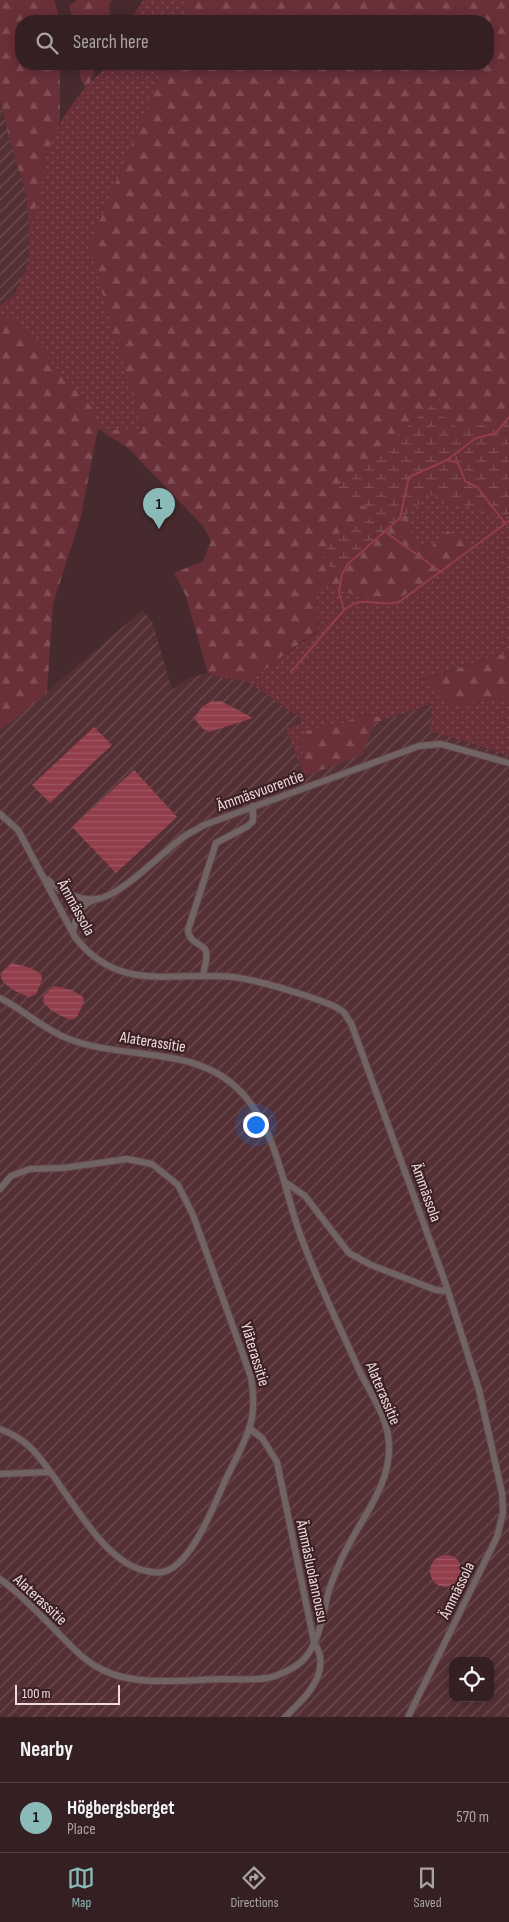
<!DOCTYPE html>
<html lang="en">
<head>
<meta charset="utf-8">
<style>
	:root { --surface:#342022; --page:#3f2d2f; --text:#f1f3f6; --muted:#a9a3a5; --line:#4e3e40; --accent:#8bbbb9 }
	body { margin:0; font-family:"Sofia Sans Condensed",sans-serif; background:var(--page); color:var(--text) }
	.controls { position:absolute; right:15px; bottom:15px; display:grid; overflow:hidden; border-radius:10px; box-shadow:0 2px 12px #0003 }
	.controls button { width:45px; height:45px; display:grid; place-items:center; padding:0; border:0; border-bottom:1px solid var(--line); background:var(--surface); color:var(--text); font:25px sans-serif }
	.scale { position:absolute; left:15px; bottom:12px; width:105px; box-sizing:border-box; padding-left:5px; border:2px solid #efdbdd; border-top:0; font-size:14px; line-height:18px; white-space:nowrap; color:#efdbdd; -webkit-text-stroke:4px #3b2023; paint-order:stroke }
	.you { position:absolute; left:255px; top:1124px; width:18px; height:18px; margin:-12px; border:4px solid #fff; border-radius:50%; background:#1a73e8; box-shadow:0 0 0 8px #1a73e833 }
	.badge { display:grid; place-items:center; width:32px; height:32px; border-radius:50%; background:var(--accent); color:#111; font-size:16px; font-weight:700 }
	.pin { position:absolute; translate:-50% -41px; filter:drop-shadow(0 1px 2px #0008) }
	.pin::after { content:''; position:absolute; top:26px; width:18px; height:15px; background:inherit; clip-path:polygon(0 0,100% 0,50% 100%) }
	.list { margin:0; padding:0; list-style:none }
	h2 { display:flex; justify-content:space-between; align-items:center; height:65px; margin:0; padding:0 20px; font-size:21px }
	h2 small { font-size:16px; font-weight:400; color:var(--muted) }
	.list li { display:grid; grid-template-columns:32px 1fr auto; gap:15px; align-items:center; box-sizing:border-box; height:70px; padding:0 20px; border-top:1px solid var(--line) }
	.list b { display:block; font-size:19px; white-space:nowrap }
	.list p { margin:0; font-size:16px; white-space:nowrap; color:var(--muted) }
	.list em { font-size:16px; font-style:normal; color:var(--muted) }
	.icon { flex:none; width:28px; height:28px; fill:none; stroke:currentColor; stroke-width:2; stroke-linecap:round; stroke-linejoin:round }
	.map { position:relative; flex:none; width:509px; height:1717px; overflow:hidden }
	.search { position:absolute; background:var(--surface); box-shadow:0 2px 12px #0003; left:15px; right:15px; top:15px; height:55px; display:flex; align-items:center; gap:12px; box-sizing:border-box; padding:0 18px; border-radius:20px; color:var(--muted); font-size:19px }
	.sheet { height:135px; background:var(--surface) }
	nav { display:flex; justify-content:space-around; align-items:center; box-sizing:border-box; height:70px; border-top:1px solid var(--line); background:var(--surface); font-size:14px; color:var(--muted) }
	nav a { display:grid; justify-items:center; gap:2px }
	nav .on { color:var(--accent) }
	.map>svg:first-child { display:block }
	.industrial { fill:url(#industrial-furrows); fill-rule:evenodd }
	.grass { fill:url(#grass-dots) }
	.forest { fill:url(#forest-firs) }
	.wetland { fill:url(#wetland-marsh) }
	.water { fill:url(#water-rules) }
	.lines { fill:none; stroke-linecap:round; stroke-linejoin:round }
	.stream { stroke:#913d4a; stroke-width:2 }
	.minor-casing { stroke:#614649; stroke-width:8 }
	.minor { stroke:#716263; stroke-width:6 }
	.labels { text-anchor:middle; stroke-width:4.5; stroke-linejoin:round; paint-order:stroke }
	.street-label { font-size:16px; fill:#efdbdd; stroke:#3b2023 }
</style>
</head>
<body>
<div class="map">
<svg width="509" height="1717" viewBox="0 0 509 1717">
	<defs>
		<pattern id="industrial-furrows" width="10" height="10" patternUnits="userSpaceOnUse" patternTransform="scale(1.25)"><rect width="10" height="10" fill="#543034"/><path d="M-1 1l2-2M0 10L10 0M9 11l2-2" fill="none" stroke="#6d4d51"/></pattern>
		<pattern id="grass-dots" width="8" height="8" patternUnits="userSpaceOnUse" patternTransform="scale(1.25)"><rect width="8" height="8" fill="#693038"/><path d="M2 2h.1M6 6h.1" fill="none" stroke="#7f4d54" stroke-width="1.8" stroke-linecap="round"/></pattern>
		<pattern id="forest-firs" width="22" height="20" patternUnits="userSpaceOnUse" patternTransform="scale(1.25)"><rect width="22" height="20" fill="#693038"/><path d="M5 1l3.5 6h-7zM16 11l3.5 6h-7z" fill="#7f4d54"/></pattern>
		<pattern id="wetland-marsh" width="20" height="14" patternUnits="userSpaceOnUse" patternTransform="scale(1.25)"><rect width="20" height="14" fill="#693038"/><path d="M1 5h8M5 5V1M11 12h8M15 12V8" fill="none" stroke="#7f4d54"/></pattern>
		<pattern id="water-rules" width="6" height="5" patternUnits="userSpaceOnUse" patternTransform="scale(1.25)"><rect width="6" height="5" fill="#913d4a"/><path d="M0 2.5h6" fill="none" stroke="#a15864"/></pattern>
	</defs>
	<rect width="100%" height="100%" fill="#462a2d"/>
	<path class="industrial" d="M0 98 10 142 25 189 29 227V263L15 294 0 306Z
		M143 610 152 621 172 690 187 679 208 673 214 676 248 682 301 718 300 722 286 729 305 776 375 723 433 704 430 731 509 755V1717H0V730L9 724ZM453 1661H490V1698H453Z"/>
	<path class="grass" d="M143 0H191L182 21H130Z
		M110 64H165L90 247 143 431 98 429 93 409 14 320 0 316V306L15 294 29 263V227L33 219C38 197 41 173 48 151 58 118 84 86 110 64Z
		M396 485 478 502 509 512V652L422 679 454 706 499 698 509 706V755L430 731 432 704 386 719 365 713 344 723 306 731 299 741 304 756 300 764 286 729 300 723 301 718 248 682 318 631 316 595 330 584 358 597 432 546 418 550Z"/>
	<path class="forest" d="M0 0H54L60 19V21H21V64H60V121L48 151 33 219 29 227 25 189 10 142 0 98Z
		M77 0H112L109 4 110 11 107 21H73L69 6Z
		M191 0H509V512L503 517 478 502 451 505 438 495 396 485 418 549 432 546 447 531 471 540 469 550 397 600 358 597 330 584 316 595 318 630 248 682 214 676 208 673 185 594 174 573 203 561 211 541 203 526 128 448 98 429 81 516 53 604 47 692 9 724 0 730V316L14 320 93 409 98 429 143 431 89 247 165 64H488V21H182Z
		M79 64H97L87 91 80 78Z
		M509 652V706L499 698 454 706 421 680Z
		M365 713 386 719 375 723 362 755 305 776 300 764 304 756 299 741 306 731 344 723Z"/>
	<path class="wetland" d="M440 398 442 416 461 431 507 417 509 415V514H496L430 495 335 571 322 558 333 536 369 519 370 508 353 503 336 488Z"/>
	<path class="water" d="M212 701H221L253 718 209 732 202 728 194 718 202 707Z
		M94 727 112 745 50 803 32 785Z
		M134 770 177 817 116 873 72 827Z
		M12 963 31 968 41 974 42 980 36 994 29 997C17 992 8 989 1 978L2 972Z
		M54 986 72 990 83 997 84 1002 77 1017 71 1020C59 1015 50 1012 43 1001L44 995Z
		M430 1571a16 16 0 1 1 32 0a16 16 0 1 1-32 0Z"/>
	<g class="lines">
		<path class="stream" d="M447 460 458 463 465 481 477 487 505 523
			M384 531 441 572
			M344 610 339 592 342 574 348 564 400 518 409 477 447 460 476 438 496 433 509 417
			M291 672 344 610C365 593 376 608 399 602L509 521"/>
		<g class="minor-casing">
			<path id="minor" d="M0 814 18 830 75 937C119 994 172 971 233 977 255 980 286 989 307 996 318 1000 333 1004 342 1011 346 1014 348 1020 351 1023L445 1282 479 1390 502 1493 503 1513 497 1537 408 1717
				M48 880C59 892 81 901 97 899 121 896 160 854 181 839 188 833 196 830 204 825L419 746 441 744 509 763
				M73 932C76 917 78 906 94 900
				M203 975C204 969 208 957 206 951 202 942 190 945 188 930L216 843 248 826 253 821V806
				M0 998C24 1010 44 1030 69 1039 126 1061 197 1044 242 1093 277 1131 283 1187 300 1234 317 1281 339 1325 359 1370 370 1393 388 1417 389 1444 391 1484 363 1516 346 1550 339 1563 334 1576 329 1590 323 1612 320 1642 304 1659 297 1667 282 1674 272 1677 256 1681 238 1679 222 1679 185 1680 134 1687 101 1669 88 1663 77 1652 67 1642 46 1621 25 1597 0 1579
				M285 1182 305 1196 349 1253 371 1265 436 1290 448 1291
				M0 1189 11 1176 30 1169 63 1168 127 1159 152 1164 178 1185 193 1215 251 1377C254 1394 255 1412 249 1429 243 1447 233 1464 225 1481 214 1505 191 1567 162 1572 158 1573 151 1572 147 1571 100 1564 64 1482 32 1449 24 1441 11 1433 0 1429
				M249 1428 262 1438 277 1462 314 1642C316 1646 320 1652 320 1657 324 1681 301 1702 285 1717
				M0 1474 50 1472"/>
		</g>
		<use href="#minor" class="minor"/>
	</g>
	<g class="labels">
		<g class="street-label">
			<text transform="translate(260 790) rotate(-20)" y="6">Ämmäsvuorentie</text>
			<text transform="translate(77 907) rotate(61)" y="6">Ämmässola</text>
			<text transform="translate(153 1041) rotate(9)" y="6">Alaterassitie</text>
			<text transform="translate(427 1192) rotate(70)" y="6">Ämmässola</text>
			<text transform="translate(256 1354) rotate(73)" y="6">Yläterassitie</text>
			<text transform="translate(384 1393) rotate(67)" y="6">Alaterassitie</text>
			<text transform="translate(313 1571) rotate(78)" y="6">Ämmäsluolannousu</text>
			<text transform="translate(456 1590) rotate(-64)" y="6">Ämmässola</text>
			<text transform="translate(41 1599) rotate(43)" y="6">Alaterassitie</text>
		</g>
	</g>
</svg>
<div class="controls">
<button><svg class="icon" aria-label="locate" viewBox="0 0 24 24"><circle cx="12" cy="12" r="6"/><path d="M12 2v4M12 18v4M2 12h4M18 12h4"/></svg></button>
</div>
<div class="scale">100 m</div>
<div class="you"></div>
<div class="pin badge" style="left:159px;top:529px">1</div>
<div class="search"><svg class="icon" aria-label="search" viewBox="0 0 24 24"><circle cx="10" cy="10" r="6"/><path d="M15 15l6 6"/></svg>Search here</div>
</div>
<section class="sheet">
<h2>Nearby<small></small></h2>
<ul class="list">
<li><span class="badge">1</span><div><b>Högbergsberget</b><p>Place</p></div><em>570 m</em></li>
</ul>
</section>
<nav>
<a class="on"><svg class="icon" aria-label="map" viewBox="0 0 24 24"><path d="M3 6l6-2 6 2 6-2v14l-6 2-6-2-6 2zM9 4v14M15 6v14"/></svg>Map</a>
<a><svg class="icon" aria-label="directions" viewBox="0 0 24 24"><path d="M12 3l9 9-9 9-9-9zM9 14v-3h6M13 9l2 2-2 2"/></svg>Directions</a>
<a><svg class="icon" aria-label="saved" viewBox="0 0 24 24"><path d="M7 4h10v16l-5-4-5 4z"/></svg>Saved</a>
</nav>
</body>
</html>
